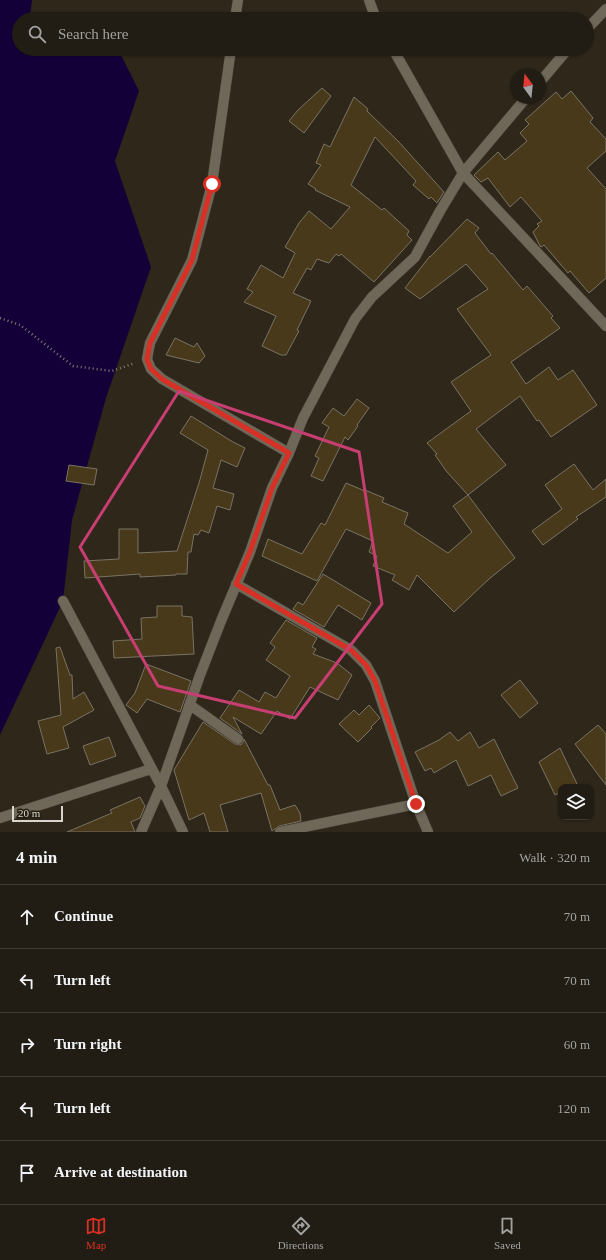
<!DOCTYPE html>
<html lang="en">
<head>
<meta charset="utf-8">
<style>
	:root { --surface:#221d14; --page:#2e2a22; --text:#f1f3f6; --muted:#a2a2a0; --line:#3f3b34; --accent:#d93025 }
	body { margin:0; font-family:Georgia,serif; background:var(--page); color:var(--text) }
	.controls { position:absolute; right:12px; bottom:12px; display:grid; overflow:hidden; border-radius:8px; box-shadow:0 1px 3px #0004 }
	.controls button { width:36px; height:36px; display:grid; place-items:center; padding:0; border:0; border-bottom:1px solid var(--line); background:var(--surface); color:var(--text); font:20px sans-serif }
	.compass { position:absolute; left:510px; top:68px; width:36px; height:36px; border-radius:50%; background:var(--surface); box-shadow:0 1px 3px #0004; rotate:345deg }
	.scale { position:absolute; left:12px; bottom:10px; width:51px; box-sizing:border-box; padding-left:4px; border:2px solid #d9d4cc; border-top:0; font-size:11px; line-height:14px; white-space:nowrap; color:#d9d4cc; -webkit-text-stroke:3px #241e11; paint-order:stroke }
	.stop { position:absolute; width:12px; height:12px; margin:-9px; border:3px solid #d93025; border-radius:50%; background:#fff }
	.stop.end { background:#d93025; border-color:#fff; box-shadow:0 1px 4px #0008 }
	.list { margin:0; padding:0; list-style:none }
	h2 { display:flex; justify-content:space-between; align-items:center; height:52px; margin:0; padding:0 16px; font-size:17px }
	h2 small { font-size:13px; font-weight:400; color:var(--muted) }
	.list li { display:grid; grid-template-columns:26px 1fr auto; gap:12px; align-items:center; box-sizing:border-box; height:64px; padding:0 16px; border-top:1px solid var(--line) }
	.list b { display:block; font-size:15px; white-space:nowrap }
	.list em { font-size:13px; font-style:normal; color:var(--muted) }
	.icon { flex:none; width:22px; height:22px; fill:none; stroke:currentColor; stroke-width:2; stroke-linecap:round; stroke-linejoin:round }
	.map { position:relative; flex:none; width:606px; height:832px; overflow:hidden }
	.search { position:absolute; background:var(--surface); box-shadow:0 1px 3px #0004; left:12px; right:12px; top:12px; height:44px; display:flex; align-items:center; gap:10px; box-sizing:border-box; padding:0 14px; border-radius:22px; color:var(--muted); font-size:15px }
	.sheet { height:372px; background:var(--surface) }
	nav { display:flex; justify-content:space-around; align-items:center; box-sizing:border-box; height:56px; border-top:1px solid var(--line); background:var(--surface); font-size:11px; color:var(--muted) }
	nav a { display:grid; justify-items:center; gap:2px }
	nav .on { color:var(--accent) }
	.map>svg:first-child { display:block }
	.water { fill:#140039 }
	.building { fill:#48391b; stroke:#7a7364 }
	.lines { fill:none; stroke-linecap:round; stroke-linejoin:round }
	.minor-casing { stroke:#494339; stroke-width:11 }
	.path { stroke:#827c72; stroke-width:2.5; stroke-dasharray:1 3; stroke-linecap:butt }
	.minor { stroke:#6f6859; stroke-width:10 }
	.route { stroke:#d93025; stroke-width:5 }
	.marked { fill:none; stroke:#c73e72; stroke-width:3; stroke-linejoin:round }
</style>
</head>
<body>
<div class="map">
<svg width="606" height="832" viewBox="0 0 606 832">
	<rect width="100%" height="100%" fill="#2e271a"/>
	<path class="water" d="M0 0H32L30 17 34 19H19V49H118L139 91 115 161 151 267 106 398 72 520 63 601 0 735Z"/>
	<path class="building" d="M322 88 331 96 304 133 289 121 298 110Z
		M571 91 593 118 590 122 606 139V151L587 168 606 189V278L589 293 570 271 568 273 544 245 541 247 540 246 533 232 539 226 537 224 542 221 521 197 510 207 488 178 481 182 474 175 498 152 505 160 527 141 520 133 529 124 525 120 556 92 562 99Z
		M354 97 368 109 367 111 398 141 444 192 437 203 431 197 429 199 413 185 416 181 375 137 351 185 382 210 384 208 409 231 407 235 412 240 374 282 341 254 339 256 336 254 329 263 317 259 311 270 307 268 293 293 311 301 297 330 299 331 286 355H281L262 346 276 316 244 302 253 292 247 289 261 265 283 278 295 253 285 247 299 223 309 211 331 229 350 207 315 190 316 189 308 184 321 165 316 163 324 144 330 147Z
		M467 219 479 228 475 233 491 254 492 253 523 290 527 286 553 316 551 318 560 328 511 362 526 384 549 367 558 380 573 370 597 405 551 437 539 420 537 421 520 396 476 429 506 465 468 495 515 558 489 579 454 612 417 575 409 590 392 580 395 575 373 566 377 556 369 552 373 541 346 529 317 581 262 556 268 539 302 554 321 523 325 525 346 483 365 491V490L384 498 382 502 408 513 404 524 448 553 472 532 453 506 468 495 447 472 435 455 437 454 427 443 471 411 451 382 491 355 457 309 488 289 466 264 420 299 405 288 430 256V257Z
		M175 338 194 347 197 343 205 356 199 363 166 355Z
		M357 399 369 408 357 425 358 426 348 440 345 437 323 481 311 476 319 458 315 456 329 427 322 423 333 408 344 416Z
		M191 416 233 442 245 448 237 467 221 460 213 488 234 494 230 510 217 506 209 533 201 530 198 535 194 534 191 552H188L187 574H176V575L140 577V574L85 578 84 561 119 559V529H138V553L177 551 199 483 208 450 180 433Z
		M574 464 593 490 606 479V497L576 517 578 519 543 545 532 531 562 509 545 485Z
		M69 465 97 469 94 485 66 481Z
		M323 574 371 603 362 620 338 605 324 627 293 609 298 602 303 605Z
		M157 606H182V616L192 617 194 654 114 658 113 641 142 639 141 618 157 617Z
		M286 620 317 638 312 647 316 649 313 654 337 663 352 675 338 700 310 687 290 719 277 711 261 734 233 717 242 734 220 718 239 690 259 702 265 692 276 698 290 676 266 660 275 647 270 643Z
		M60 647 70 675H72L73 699 84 692 94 710 63 727 69 748 47 754 38 721 61 715 56 648Z
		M146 664 191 681 180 712 147 699 137 713 126 705 135 693Z
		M520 680 538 703 520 718 501 695Z
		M369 705 380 718 371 727 372 728 358 742 339 724 354 710 359 715Z
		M203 722 235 744 241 745 243 742 244 739 268 785H270L280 810 295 805 300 813 301 821 279 826 272 831 261 793 220 805 228 832H210L204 813 189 820 174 770Z
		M598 725 606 734V785L575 744Z
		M450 732 458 741 470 732 479 748 494 739 518 788 501 796 491 775 468 786 456 760 434 773 431 768 425 771 415 752 439 740Z
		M109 737 116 756 90 765 83 746Z
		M560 748 577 784 571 787H561V792L555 795 539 762Z
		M140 797 145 806 140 818 131 822 135 832H67L112 813 110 810Z"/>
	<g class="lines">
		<g class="minor-casing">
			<path id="minor" d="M369 0 376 19
				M235 19 238 0
				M587 29 606 9
				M231 49 212 184 192 260 150 343 147 359 151 369 162 379 289 453
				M393 49 463 173 606 326
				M540 82 568 49
				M236 584 351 650 366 665 375 681 416 804 428 832
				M63 601 161 786 183 832
				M190 705 238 739
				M0 818 151 769
				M141 832 161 786 200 675 221 621 250 552 272 488 289 453 303 418 355 319 372 297 415 257 440 211 463 173 526 98
				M280 832 416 804"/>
		</g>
		<path class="path" d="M0 318 20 325 73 366 112 371 135 363"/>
		<use href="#minor" class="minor"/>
	</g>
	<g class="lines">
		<path class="route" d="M212 184 192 260 150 343 147 359 151 369 162 379 289 453 272 488 250 552 236 584 351 650 366 665 375 681 416 804"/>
	</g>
	<path class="marked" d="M179 391 359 452 382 604 295 718 158 686 80 547Z"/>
</svg>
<div class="controls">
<button><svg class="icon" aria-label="layers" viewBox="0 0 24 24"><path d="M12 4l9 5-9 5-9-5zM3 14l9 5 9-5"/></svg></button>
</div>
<svg class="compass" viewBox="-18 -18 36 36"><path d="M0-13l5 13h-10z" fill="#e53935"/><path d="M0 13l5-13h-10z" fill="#a2a2a0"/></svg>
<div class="scale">20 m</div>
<div class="stop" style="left:212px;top:184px"></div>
<div class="stop end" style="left:416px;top:804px"></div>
<div class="search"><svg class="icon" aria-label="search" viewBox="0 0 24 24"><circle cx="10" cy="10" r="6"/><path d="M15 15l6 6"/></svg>Search here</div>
</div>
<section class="sheet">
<h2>4 min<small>Walk · 320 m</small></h2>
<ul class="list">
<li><svg class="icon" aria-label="ahead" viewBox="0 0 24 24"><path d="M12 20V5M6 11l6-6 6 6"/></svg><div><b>Continue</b></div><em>70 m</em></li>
<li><svg class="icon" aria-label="left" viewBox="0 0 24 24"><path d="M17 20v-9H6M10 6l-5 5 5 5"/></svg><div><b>Turn left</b></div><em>70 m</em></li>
<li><svg class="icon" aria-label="right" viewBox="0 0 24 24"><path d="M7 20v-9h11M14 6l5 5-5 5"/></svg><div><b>Turn right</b></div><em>60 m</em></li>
<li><svg class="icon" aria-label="left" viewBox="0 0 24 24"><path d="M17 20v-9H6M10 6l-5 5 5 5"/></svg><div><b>Turn left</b></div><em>120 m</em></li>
<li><svg class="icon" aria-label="arrive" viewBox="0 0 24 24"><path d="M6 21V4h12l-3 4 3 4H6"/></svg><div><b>Arrive at destination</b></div></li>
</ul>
</section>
<nav>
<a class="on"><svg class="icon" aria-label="map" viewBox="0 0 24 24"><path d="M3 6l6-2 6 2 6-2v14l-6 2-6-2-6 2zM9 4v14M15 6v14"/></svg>Map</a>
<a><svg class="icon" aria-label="directions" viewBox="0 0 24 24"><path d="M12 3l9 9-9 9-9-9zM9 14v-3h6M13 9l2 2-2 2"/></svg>Directions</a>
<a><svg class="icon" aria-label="saved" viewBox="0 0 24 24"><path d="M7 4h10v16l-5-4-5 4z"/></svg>Saved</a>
</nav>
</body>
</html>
